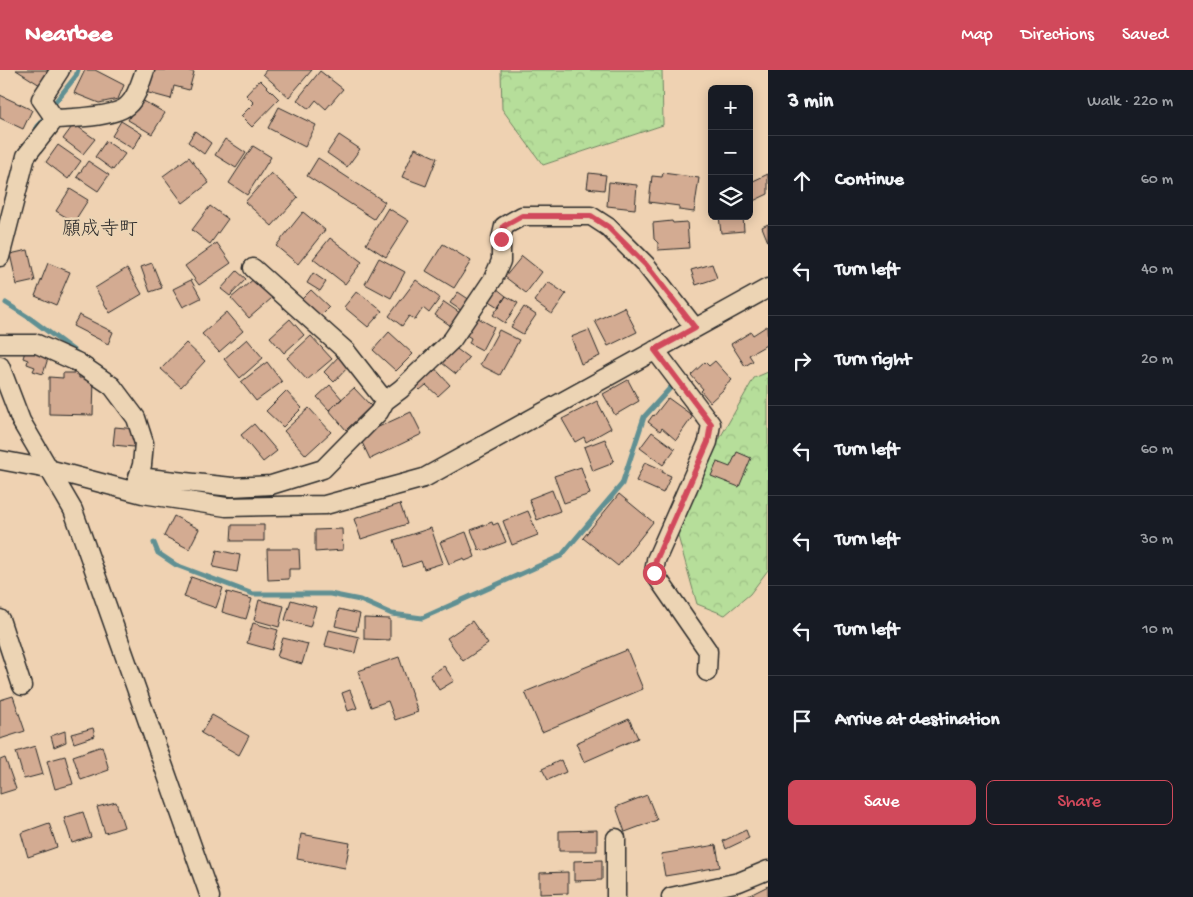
<!DOCTYPE html>
<html lang="en">
<head>
<meta charset="utf-8">
<style>
	:root { --surface:#171b24; --page:#242831; --text:#f1f3f6; --muted:#9ea1a6; --line:#363941; --accent:#d1495b }
	body { margin:0; font-family:"Gochi Hand","Klee One",sans-serif; background:var(--page); color:var(--text) }
	.controls { position:absolute; right:15px; top:15px; display:grid; overflow:hidden; border-radius:8px; box-shadow:0 2px 12px #0003 }
	.controls button { width:45px; height:45px; display:grid; place-items:center; padding:0; border:0; border-bottom:1px solid var(--line); background:var(--surface); color:var(--text); font:25px sans-serif }
	.stop { position:absolute; width:15px; height:15px; margin:-11px; border:4px solid #d1495b; border-radius:50%; background:#fff }
	.stop.end { background:#d1495b; border-color:#fff; box-shadow:0 1px 5px #0008 }
	.list { margin:0; padding:0; list-style:none }
	h2 { display:flex; justify-content:space-between; align-items:center; height:65px; margin:0; padding:0 20px; font-size:21px }
	h2 small { font-size:16px; font-weight:400; color:var(--muted) }
	.list li { display:grid; grid-template-columns:32px 1fr auto; gap:15px; align-items:center; box-sizing:border-box; height:90px; padding:0 20px; border-top:1px solid var(--line) }
	.list b { display:block; font-size:19px; white-space:nowrap }
	.list em { font-size:16px; font-style:normal; color:var(--muted) }
	.actions { display:flex; gap:10px; padding:15px 20px }
	.actions a { flex:1; padding:11px 0; border:1px solid var(--accent); border-radius:8px; text-align:center; font-size:18px; color:var(--accent) }
	.actions .main { background:var(--accent); color:#fff }
	.icon { flex:none; width:28px; height:28px; fill:none; stroke:currentColor; stroke-width:2; stroke-linecap:round; stroke-linejoin:round }
	.map { position:relative; flex:none; width:768px; height:827px; overflow:hidden }
	header { display:flex; align-items:center; gap:30px; box-sizing:border-box; height:70px; padding:0 25px; background:var(--accent); color:#fff }
	header strong { font-size:24px }
	nav { display:flex; gap:28px; margin-inline-start:auto; font-size:18px }
	main { display:flex }
	aside { flex:1; background:var(--surface) }
	.map>svg:first-child { display:block }
	.forest { fill:url(#forest-crowns); stroke:#708462 }
	.lines { fill:none; stroke-linecap:round; stroke-linejoin:round }
	.stream { stroke:#609093; stroke-width:5 }
	.building { fill:#d3ab92; stroke:#2b2b2b }
	.minor-casing { stroke:#2b2b2b; stroke-width:21 }
	.minor { stroke:#ecd4b4; stroke-width:18 }
	.route { stroke:#d1495b; stroke-width:6 }
	.labels { text-anchor:middle; stroke-width:5; stroke-linejoin:round; paint-order:stroke }
	.quarter-label { font-size:19px; fill:#2b2b2b; stroke:#ecd4b4 }
</style>
</head>
<body>
<header>
<strong>Nearbee</strong>
<nav><a>Map</a><a>Directions</a><a>Saved</a></nav>
</header>
<main>
<div class="map">
<svg width="768" height="827" viewBox="0 0 768 827">
	<defs>
		<pattern id="forest-crowns" width="20" height="18" patternUnits="userSpaceOnUse" patternTransform="scale(1.25)"><rect width="20" height="18" fill="#b6de9a"/><path d="M2 6a3 3 0 1 1 6 0M12 15a3 3 0 1 1 6 0" fill="none" stroke="#9dbf85"/></pattern>
	</defs>
	<rect width="100%" height="100%" fill="#efd2b2"/>
	<filter id="ink" filterUnits="userSpaceOnUse"><feTurbulence type="fractalNoise" baseFrequency=".02" numOctaves="2"/><feDisplacementMap in="SourceGraphic" scale="10" xChannelSelector="R" yChannelSelector="G"/><feConvolveMatrix kernelMatrix="1 2 1 2 8 2 1 2 1" color-interpolation-filters="sRGB"/></filter>
	<g filter="url(#ink)">
		<path class="forest" d="M501 0H662L663 55 543 95 502 39Z
			M768 302V500L750 524 725 545 697 534 676 459 721 366 754 308Z"/>
		<g class="lines">
			<path class="stream" d="M53 35 76 6 78 0
				M36 59 46 45
				M6 233 31 249 81 286
				M154 473 158 483 176 495 253 524H330L360 530 392 544 422 548 561 486 622 414 644 347 672 316"/>
		</g>
		<path class="building" d="M16 0H49L40 15Z
			M85 0H95L124 15 118 29 99 33 74 23Z
			M151 0H186L194 2 189 20 174 16 171 29 145 22Z
			M266 0H312L289 27 263 4Z
			M320 1 343 19 326 39 316 30 309 39 297 30Z
			M260 10 279 29 252 57 241 46 254 33 246 25Z
			M0 25 32 40 23 59 0 48Z
			M140 29 165 43 152 64 128 50Z
			M279 37 316 55 305 77 268 58Z
			M121 51 142 64 133 79 112 66Z
			M74 54 95 69 83 84 63 69Z
			M195 61 211 73 204 84 188 72Z
			M339 65 360 79 347 97 327 83Z
			M225 69 246 83 236 98 215 85Z
			M106 71 125 84 113 100 95 87Z
			M58 75 81 91 68 109 46 92Z
			M253 76 271 87 247 125 229 113Z
			M415 78 437 88 426 116 402 107Z
			M189 87 209 113 183 133 163 106Z
			M318 88 385 132 374 149 307 106Z
			M88 91 109 105 98 121 77 107Z
			M271 103 298 127 272 156 245 132Z
			M589 103 606 105 604 120 587 118Z
			M663 103 699 108 694 142 679 140V136L649 132 652 106 662 107Z
			M768 104V124L749 133V113Z
			M609 112 637 115 635 139 607 136Z
			M70 119 88 130 74 152 56 141Z
			M210 136 228 149 210 174 192 160Z
			M388 138 409 151 386 187 366 174Z
			M303 142 325 160 298 194 276 176Z
			M719 146H743L744 161 721 163Z
			M672 151 673 153 687 152 689 178 658 180V173L654 169 653 153Z
			M768 154V172L762 157Z
			M330 168 362 192 345 214 313 189Z
			M217 173 231 193 199 215 185 196Z
			M443 174 471 191 454 218 426 201Z
			M28 180 35 211 17 215 10 184Z
			M522 186 542 202 526 223 505 207Z
			M379 188 405 202 391 228 365 214Z
			M48 193 70 202 56 235 35 226Z
			M152 193 162 218 150 222 141 197Z
			M712 194 717 208 696 215 691 200Z
			M127 198 142 224 110 243 95 218Z
			M237 201 246 209 230 226 221 219Z
			M313 203 326 212 320 221 307 213Z
			M255 208 272 228 249 248 231 228Z
			M191 210 201 228 183 237 173 219Z
			M416 210 440 228 429 243 423 238 415 250 409 246 402 256 389 246Z
			M548 212 566 224 552 244 534 231Z
			M496 218 506 226 499 237 488 230Z
			M311 220 329 237 319 247 301 230Z
			M357 221 382 241 368 257 344 237Z
			M458 222 470 230 462 241 450 233Z
			M506 226 518 233 505 253 493 245Z
			M444 232 460 243 451 256 435 245Z
			M524 237 536 245 523 264 511 257Z
			M624 237 637 262 608 276 595 251Z
			M227 242 243 261 219 282 202 264Z
			M79 245 113 262 108 274 73 256Z
			M473 245 494 257 482 280 469 273 471 268 463 263Z
			M290 249 304 265 284 283 270 267Z
			M767 256 768 274 749 285 753 291 745 296 731 274 751 262 753 265Z
			M499 260 519 270 500 305 480 295Z
			M589 260 600 286 581 294 571 267Z
			M389 262 413 284 396 301 373 280Z
			M311 266 332 289 307 310 287 288Z
			M247 269 263 288 240 308 224 289Z
			M186 273 205 291 181 317 161 299Z
			M454 277 469 288 456 304 442 293Z
			M26 278 49 285 43 304 33 301 35 297 27 294 28 290 23 288Z
			M340 285 350 295 334 312 324 302Z
			M715 291 732 310 725 316 723 320 710 332 701 321 703 319 691 305 705 292 709 296Z
			M267 292 282 312 256 331 241 312Z
			M431 294 450 315 438 326 426 315 420 320 412 312Z
			M63 303H79V308H94L93 345 49 344V307L63 308Z
			M628 310 639 331 615 345 603 324Z
			M330 315 342 329 329 340 317 327Z
			M354 318 371 336 346 360 329 340Z
			M286 321 302 338 283 357 266 341Z
			M668 328 693 346 676 370 662 358 660 361 648 352 653 345 654 346Z
			M597 331 611 358 586 372 584 367 575 372 562 349Z
			M309 338 331 362 306 385 284 361Z
			M411 342 422 364 370 389 359 366Z
			M254 354 277 381 263 392 241 365Z
			M115 357 136 359 134 377 113 375Z
			M652 362 675 379 663 395 640 378Z
			M605 369 614 391 610 393 611 394 593 401 584 377Z
			M737 382 751 388 739 417 711 406 717 392 730 397Z
			M645 392 663 400 662 402 671 406 663 423 636 411Z
			M581 397 590 424 564 433 554 406Z
			M552 420 560 441 537 450 529 429Z
			M619 424 653 452 618 496 583 468Z
			M400 434 407 454 361 469 354 449Z
			M528 441 538 465 512 475 503 451Z
			M174 446 199 459 189 479 164 466Z
			M492 452 493 455 498 453 506 472 483 481 482 479 479 480 471 460Z
			M232 455H264V471H231Z
			M431 458 443 493 424 499 421 491 403 497 394 470Z
			M342 459 343 480 315 482V460Z
			M466 462 475 487 465 491 464 488 449 494 440 472Z
			M267 479H299L300 499H289V509L268 510Z
			M217 480 240 485 237 502 213 497Z
			M191 507 223 518 216 538 184 527Z
			M227 522 252 529 246 549 222 542Z
			M259 530 284 536 279 557 254 550Z
			M291 530 316 537 310 557 285 550Z
			M339 539 360 544 356 561 335 556Z
			M364 548 390 549V570L364 569Z
			M472 551 488 574 463 591 447 568Z
			M253 553 278 560 272 580 247 573Z
			M329 560 359 567 355 583 325 576Z
			M283 568 308 574 302 594 277 587Z
			M627 580 643 619 542 662 525 622Z
			M399 587 418 642 395 650 388 631 371 637 358 601Z
			M444 596 454 611 439 620 430 605Z
			M350 620 357 638 348 641 342 623Z
			M13 626 25 661 0 669V630Z
			M212 645 249 666 239 685 201 663Z
			M629 649 638 668 584 692 576 673Z
			M93 658 95 666 74 673 71 664Z
			M65 661 66 672 54 677 51 666Z
			M35 676 43 704 24 709 16 682Z
			M102 676 109 700 81 710 73 686Z
			M65 686 73 714 55 719 47 691Z
			M5 688 16 719 0 724V690Z
			M561 690 566 702 548 710 542 699Z
			M647 725 657 750 625 762 616 737Z
			M116 732 124 757 105 763 97 737Z
			M83 742 91 767 72 773 64 748Z
			M49 753 57 777 28 787 21 763Z
			M597 760V781H559V761Z
			M746 760 749 768 726 779 723 771Z
			M301 764 350 773 345 798 297 789Z
			M716 775 720 797 665 806 661 784Z
			M602 790V810L574 811V791Z
			M568 802V823L540 824V803Z
			M768 816V827H746Z"/>
		<g class="lines">
			<g class="minor-casing">
				<path id="minor" d="M55 49 41 29 60 0
					M0 187 26 86 55 49C72 48 117 47 128 35 137 27 141 11 145 0
					M253 198 346 281 385 331
					M0 274H37L77 292 112 316 136 348 144 373 142 395 135 417
					M655 280 711 354 708 372 656 490 654 503 708 581 707 602
					M0 296 21 351 73 440 210 827
					M0 390 48 399 143 424 226 437 325 435 424 408 768 218
					M138 407 232 417 271 415 323 399 379 342 385 331 401 319 452 270 493 209 501 191V169L504 156 522 146H591L608 157 646 195 695 258
					M0 549 22 616
					M616 768V827
					M671 827 739 812 768 800"/>
			</g>
			<use href="#minor" class="minor"/>
		</g>
	</g>
	<g class="lines" filter="url(#ink)">
		<path class="route" d="M501 169 504 156 522 146H591L608 157 646 195 695 258 655 280 711 354 708 372 656 490 654 503"/>
	</g>
	<g class="labels">
		<g class="quarter-label">
			<text x="100" y="164">願成寺町</text>
		</g>
	</g>
</svg>
<div class="controls">
<button>+</button>
<button>−</button>
<button><svg class="icon" aria-label="layers" viewBox="0 0 24 24"><path d="M12 4l9 5-9 5-9-5zM3 14l9 5 9-5"/></svg></button>
</div>
<div class="stop" style="left:654px;top:503px"></div>
<div class="stop end" style="left:501px;top:169px"></div>
</div>
<aside>
<h2>3 min<small>Walk · 220 m</small></h2>
<ul class="list">
<li><svg class="icon" aria-label="ahead" viewBox="0 0 24 24"><path d="M12 20V5M6 11l6-6 6 6"/></svg><div><b>Continue</b></div><em>60 m</em></li>
<li><svg class="icon" aria-label="left" viewBox="0 0 24 24"><path d="M17 20v-9H6M10 6l-5 5 5 5"/></svg><div><b>Turn left</b></div><em>40 m</em></li>
<li><svg class="icon" aria-label="right" viewBox="0 0 24 24"><path d="M7 20v-9h11M14 6l5 5-5 5"/></svg><div><b>Turn right</b></div><em>20 m</em></li>
<li><svg class="icon" aria-label="left" viewBox="0 0 24 24"><path d="M17 20v-9H6M10 6l-5 5 5 5"/></svg><div><b>Turn left</b></div><em>60 m</em></li>
<li><svg class="icon" aria-label="left" viewBox="0 0 24 24"><path d="M17 20v-9H6M10 6l-5 5 5 5"/></svg><div><b>Turn left</b></div><em>30 m</em></li>
<li><svg class="icon" aria-label="left" viewBox="0 0 24 24"><path d="M17 20v-9H6M10 6l-5 5 5 5"/></svg><div><b>Turn left</b></div><em>10 m</em></li>
<li><svg class="icon" aria-label="arrive" viewBox="0 0 24 24"><path d="M6 21V4h12l-3 4 3 4H6"/></svg><div><b>Arrive at destination</b></div></li>
</ul>
<div class="actions"><a class="main">Save</a><a>Share</a></div>
</aside>
</main>
</body>
</html>
